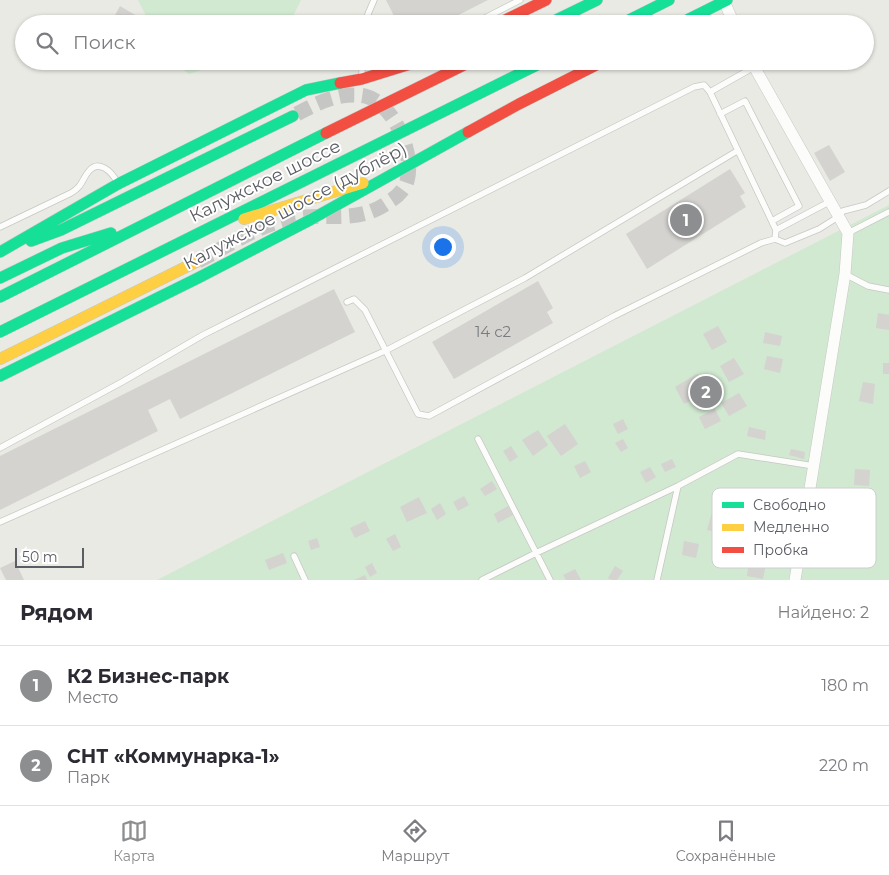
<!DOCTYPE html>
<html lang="ru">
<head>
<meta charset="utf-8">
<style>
	:root { --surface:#fff; --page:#f2f2f3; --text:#2b2b33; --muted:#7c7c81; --line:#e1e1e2; --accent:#8c8e90 }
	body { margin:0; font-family:Montserrat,sans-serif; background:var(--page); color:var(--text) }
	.scale { position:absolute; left:15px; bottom:12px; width:69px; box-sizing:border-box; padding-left:5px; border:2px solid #5a5d63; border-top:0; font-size:14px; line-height:18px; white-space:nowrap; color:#5a5d63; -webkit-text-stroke:4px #fff; paint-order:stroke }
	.you { position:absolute; left:442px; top:246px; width:18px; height:18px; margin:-12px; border:4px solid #fff; border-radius:50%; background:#1a73e8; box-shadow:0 0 0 8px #1a73e833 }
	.badge { display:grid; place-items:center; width:32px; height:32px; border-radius:50%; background:var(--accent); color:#fff; font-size:16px; font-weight:700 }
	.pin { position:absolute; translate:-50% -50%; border:2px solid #fff; box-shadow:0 1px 5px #0006 }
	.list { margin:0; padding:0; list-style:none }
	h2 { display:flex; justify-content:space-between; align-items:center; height:65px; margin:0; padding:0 20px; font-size:21px }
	h2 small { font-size:16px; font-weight:400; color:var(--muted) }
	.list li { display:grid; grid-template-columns:32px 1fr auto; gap:15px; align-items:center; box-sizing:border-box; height:80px; padding:0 20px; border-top:1px solid var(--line) }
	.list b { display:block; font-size:19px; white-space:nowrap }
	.list p { margin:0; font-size:16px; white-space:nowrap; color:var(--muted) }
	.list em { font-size:16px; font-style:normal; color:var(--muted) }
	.icon { flex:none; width:28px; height:28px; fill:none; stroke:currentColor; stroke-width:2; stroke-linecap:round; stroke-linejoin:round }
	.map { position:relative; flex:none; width:889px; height:580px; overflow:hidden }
	.search { position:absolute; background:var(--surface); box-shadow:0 1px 4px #0004; left:15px; right:15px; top:15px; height:55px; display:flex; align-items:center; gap:12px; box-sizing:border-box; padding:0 18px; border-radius:28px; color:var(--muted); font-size:19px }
	.sheet { height:225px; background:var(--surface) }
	nav { display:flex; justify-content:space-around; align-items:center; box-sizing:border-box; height:70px; border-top:1px solid var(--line); background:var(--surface); font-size:14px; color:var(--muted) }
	nav a { display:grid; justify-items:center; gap:2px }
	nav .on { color:var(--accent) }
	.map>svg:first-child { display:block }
	.green { fill:#d1e8d1 }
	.building { fill:#d4d3d0 }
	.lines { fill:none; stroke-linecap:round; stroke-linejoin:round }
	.secondary-tunnel { stroke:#c6c7c4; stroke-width:15; stroke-dasharray:15 8; stroke-linecap:butt }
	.lane-casing { stroke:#c7c7c5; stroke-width:7 }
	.street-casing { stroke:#c7c7c5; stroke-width:12 }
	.fast-casing { stroke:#c7c7c7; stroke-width:12 }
	.slow-casing { stroke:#c7c7c7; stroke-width:12 }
	.jam-casing { stroke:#c7c7c7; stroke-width:12 }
	.lane { stroke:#fcfcfb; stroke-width:5.5 }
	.street { stroke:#fcfcfb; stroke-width:11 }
	.fast { stroke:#16e098; stroke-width:11 }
	.slow { stroke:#ffcf43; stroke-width:11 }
	.jam { stroke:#f24e42; stroke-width:11 }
	.labels { text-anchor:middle; stroke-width:4; stroke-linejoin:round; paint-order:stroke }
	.number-label { font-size:15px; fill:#797b7f }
	.street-label { font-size:18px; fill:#5a5d63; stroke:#fff }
	.key { fill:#fff; stroke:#ceced0; stroke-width:1 }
	.key-label { font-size:14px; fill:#5a5d63 }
</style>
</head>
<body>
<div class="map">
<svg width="889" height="580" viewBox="0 0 889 580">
	<rect width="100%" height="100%" fill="#eaeae5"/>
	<path class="green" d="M138 0H301L289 24H150Z
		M171 61H228L189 74Z
		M889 205V580H157Z"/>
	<path class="building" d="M386 0H488L441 24H398Z
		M120 6 137 16 132 24H110Z
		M829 145 845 172 830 181 814 153Z
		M730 169 745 193 740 196 746 207 647 269 626 234Z
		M538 281 553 308 547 312 553 323 454 379 432 342Z
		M334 289 355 332 180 419 170 399 148 410 158 431 0 510V456Z
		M878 313 889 315V330L876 328Z
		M718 326 727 342 712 350 703 334Z
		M765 332 782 336 780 346 763 343Z
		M767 356 783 359 780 373 764 369Z
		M734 358 744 374 729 382 720 366Z
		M883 363H889V374H883Z
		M697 374 707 392 684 404 675 387Z
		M863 382 875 384 873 404 859 401Z
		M739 393 747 406 729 416 721 403Z
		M715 409 721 421 705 429 699 417Z
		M623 419 628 429 618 434 613 424Z
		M565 424 578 444 561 456 547 436Z
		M749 427 766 431 765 440 747 436Z
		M538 430 548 445 533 456 522 440Z
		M623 439 628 448 621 452 615 443Z
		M511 446 518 457 510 462 503 451Z
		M791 449 805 452 804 459 789 455Z
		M672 459 676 467 665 472 661 464Z
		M585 461 591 472 580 478 574 466Z
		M650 467 656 477 646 483 640 472Z
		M855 469 870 470 869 486 854 485Z
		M492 481 497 489 485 496 480 489Z
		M464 496 469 505 458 511 453 502Z
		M419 497 427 513 407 522 400 507Z
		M440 503 446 514 437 520 431 509Z
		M508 506 513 515 498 523 494 514Z
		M713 509 729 514 724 534 707 530Z
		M365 521 370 531 355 538 350 528Z
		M395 534 401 547 393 551 386 539Z
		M317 538 320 547 311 550 308 541Z
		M684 541 699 544 696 558 682 555Z
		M283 553 287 563 269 570 265 560Z
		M15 561 24 580H6L0 568Z
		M749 561 766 564 763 579 747 576Z
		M372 563 377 573 370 577 365 567Z
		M615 566 623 571 617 580H612L608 578Z
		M575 569 581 580H566L563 575Z
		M365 575 367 580H354Z"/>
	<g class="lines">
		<path class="secondary-tunnel" d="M198 261C226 247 254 228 284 220 322 210 356 227 390 201 397 197 405 189 407 181 415 154 394 103 365 96 340 91 315 104 293 116"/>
		<g class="lane-casing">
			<path id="lane" d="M366 24 368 14 374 0
				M473 24 520 0
				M362 79V61
				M710 92 754 67
				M720 114 745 101 799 206 772 221
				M0 227 71 193C84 185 81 180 89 171 99 159 112 172 117 182
				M776 230 829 202
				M848 233 889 212
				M775 239 785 243 819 229 838 217 843 211 866 205 889 191
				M845 274 868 286 889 290
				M478 439 550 580
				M0 448 122 382 203 335 694 87 704 85 710 92 776 230 775 239 761 243 614 316 429 416 418 414 365 310 354 299 347 302
				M0 522 387 350 525 278 737 151
				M294 556 305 580
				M482 580 536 553 678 486 738 454 814 466
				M657 580 678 486"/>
		</g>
		<g class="street-casing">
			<path id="street" d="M724 1 734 24
				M751 61 848 233 845 274 795 580"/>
		</g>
		<g class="fast-casing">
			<path id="fast" d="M548 24 597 0
				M621 24 669 0
				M679 24 727 0
				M31 241 61 230 293 116
				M0 252 118 184 306 90 340 83
				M0 278 62 248 111 233
				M0 297 326 133
				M0 332 545 61
				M0 376 198 278 310 220 468 132"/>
		</g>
		<g class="slow-casing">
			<path id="slow" d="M244 219 363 183
				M0 359 198 261"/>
		</g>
		<g class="jam-casing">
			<path id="jam" d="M497 24 546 0
				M340 83 362 79 420 61
				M468 132 519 104 604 61
				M326 133 472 61"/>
		</g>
		<use href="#lane" class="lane"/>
		<use href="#street" class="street"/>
		<use href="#fast" class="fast"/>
		<use href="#slow" class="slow"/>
		<use href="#jam" class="jam"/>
	</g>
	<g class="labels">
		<g class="number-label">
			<text x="493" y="337">14 с2</text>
		</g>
		<g class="street-label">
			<text transform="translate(265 181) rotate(-26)" y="6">Калужское шоссе</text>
			<text transform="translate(295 206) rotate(-28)" y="6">Калужское шоссе (дублёр)</text>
		</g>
	</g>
	<rect x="712" y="488" width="164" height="80" rx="8" class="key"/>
	<rect x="722" y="502" width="22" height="6" fill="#16e098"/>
	<rect x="722" y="524" width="22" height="7" fill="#ffcf43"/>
	<rect x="722" y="547" width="22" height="6" fill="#f24e42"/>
	<g class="key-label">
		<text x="753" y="510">Свободно</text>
		<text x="753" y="532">Медленно</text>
		<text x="753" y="555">Пробка</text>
	</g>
</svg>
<div class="scale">50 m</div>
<div class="you"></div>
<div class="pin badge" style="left:686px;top:220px">1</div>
<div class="pin badge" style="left:706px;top:392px">2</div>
<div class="search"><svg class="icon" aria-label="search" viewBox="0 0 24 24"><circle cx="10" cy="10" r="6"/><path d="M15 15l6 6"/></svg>Поиск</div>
</div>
<section class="sheet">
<h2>Рядом<small>Найдено: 2</small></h2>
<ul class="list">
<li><span class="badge">1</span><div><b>К2 Бизнес-парк</b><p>Место</p></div><em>180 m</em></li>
<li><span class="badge">2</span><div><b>СНТ «Коммунарка-1»</b><p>Парк</p></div><em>220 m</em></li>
</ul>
</section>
<nav>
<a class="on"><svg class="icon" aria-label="map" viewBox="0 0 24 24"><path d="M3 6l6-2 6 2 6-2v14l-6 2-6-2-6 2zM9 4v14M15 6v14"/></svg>Карта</a>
<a><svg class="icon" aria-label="directions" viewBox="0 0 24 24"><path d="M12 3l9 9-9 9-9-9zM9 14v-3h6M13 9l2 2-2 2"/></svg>Маршрут</a>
<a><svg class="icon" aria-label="saved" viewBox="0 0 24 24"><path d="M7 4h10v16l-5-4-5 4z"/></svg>Сохранённые</a>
</nav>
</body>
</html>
